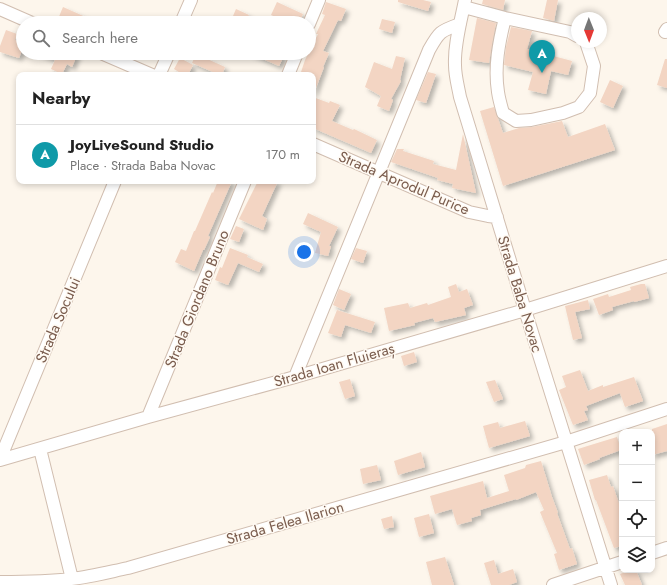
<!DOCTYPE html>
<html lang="en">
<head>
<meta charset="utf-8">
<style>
	:root { --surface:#fff; --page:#f2f2f2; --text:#222; --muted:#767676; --line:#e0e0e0; --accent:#e76f51 }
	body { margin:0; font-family:Jost,sans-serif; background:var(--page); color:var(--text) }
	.controls { position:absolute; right:12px; bottom:12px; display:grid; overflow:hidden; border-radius:8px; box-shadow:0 2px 6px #0003 }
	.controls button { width:36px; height:36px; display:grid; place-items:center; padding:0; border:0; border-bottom:1px solid var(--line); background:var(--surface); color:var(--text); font:20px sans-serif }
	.compass { position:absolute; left:571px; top:12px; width:36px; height:36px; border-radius:50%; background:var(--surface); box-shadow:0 2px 6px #0003; rotate:179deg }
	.you { position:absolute; left:304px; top:252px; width:14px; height:14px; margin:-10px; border:3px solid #fff; border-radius:50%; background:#1a73e8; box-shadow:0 0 0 6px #1a73e833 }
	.badge { display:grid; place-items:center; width:26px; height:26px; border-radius:50%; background:var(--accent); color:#fff; font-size:13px; font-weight:700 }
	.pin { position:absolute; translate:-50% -33px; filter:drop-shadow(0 1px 2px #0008) }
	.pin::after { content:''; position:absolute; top:21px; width:14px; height:12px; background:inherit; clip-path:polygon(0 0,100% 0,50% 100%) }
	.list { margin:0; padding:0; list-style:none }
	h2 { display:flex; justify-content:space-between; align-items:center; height:52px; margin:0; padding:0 16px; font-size:17px }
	h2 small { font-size:13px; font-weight:400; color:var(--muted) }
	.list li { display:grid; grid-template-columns:26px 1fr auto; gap:12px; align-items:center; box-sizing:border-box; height:60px; padding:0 16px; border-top:1px solid var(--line) }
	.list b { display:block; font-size:15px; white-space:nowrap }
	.list p { margin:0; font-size:13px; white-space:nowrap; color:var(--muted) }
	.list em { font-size:13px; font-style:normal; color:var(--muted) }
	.icon { flex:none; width:22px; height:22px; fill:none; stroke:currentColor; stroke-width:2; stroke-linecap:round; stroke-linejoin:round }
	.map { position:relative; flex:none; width:667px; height:585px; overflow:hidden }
	.search { position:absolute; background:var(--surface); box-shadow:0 2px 6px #0003; left:16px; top:16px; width:300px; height:44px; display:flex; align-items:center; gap:10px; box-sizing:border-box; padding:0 14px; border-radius:22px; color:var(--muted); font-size:15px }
	.panel { position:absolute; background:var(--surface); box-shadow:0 2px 6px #0003; left:16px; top:72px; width:300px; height:112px; border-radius:8px }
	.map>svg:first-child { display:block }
	.building { fill:#f3d5c3; filter:url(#shadow) }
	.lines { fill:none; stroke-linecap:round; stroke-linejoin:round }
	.minor-casing { stroke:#d1beb0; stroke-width:14 }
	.minor { stroke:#fff; stroke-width:12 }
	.labels { text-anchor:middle; stroke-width:3; stroke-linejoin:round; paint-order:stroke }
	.street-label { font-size:15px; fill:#7a5c4d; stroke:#fffaf3 }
</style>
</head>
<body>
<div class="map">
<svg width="667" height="585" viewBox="0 0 667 585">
	<defs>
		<filter id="shadow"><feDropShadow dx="3.5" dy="3.5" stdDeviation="2" flood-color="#0004"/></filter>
	</defs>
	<rect width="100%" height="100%" fill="#fdf6ec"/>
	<path class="building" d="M398 0H423L431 2 428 11 398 2Z
		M483 0H505L503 10 482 4Z
		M547 0H558L554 21 543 18Z
		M277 2 303 14 299 23H289L271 15Z
		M326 2 346 9 341 21 338 20 323 51 329 53 323 67H324L314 93H313V75H300L305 60 318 34H316L325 15 322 14Z
		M63 7 99 23H67L58 19Z
		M236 9 249 15 245 23H230Z
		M477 18 496 23 492 44 489 63 469 60Z
		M382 19 395 22 392 33 379 29Z
		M511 27 532 31 527 49 572 61 568 75 551 71 546 94 528 90 533 72 504 65 506 47Z
		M6 30 17 34 15 40 23 43V48L19 58 0 52V46Z
		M39 53H78L72 67 67 64 62 74 51 69 55 60 39 54Z
		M249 53H276L284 56 279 66Z
		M196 54 225 67 222 75H212L213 72 192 63Z
		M396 56 405 58 400 80 401 81 391 99 393 100 389 111 377 106 381 96 365 87 374 62 392 69Z
		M180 58 193 65 188 75H184L174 69Z
		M665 59H667V88L657 85Z
		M428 72 436 74 426 103 416 100Z
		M610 80 623 86 613 108 600 102Z
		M313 97 329 103 330 101 340 105 332 121 353 130 354 129 377 140 371 153 313 128Z
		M494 107 503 133 519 128 532 127 562 121 568 137 605 124 615 150 503 186 480 111Z
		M463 134 476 193 452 188 453 184 437 180 438 178 391 162 397 149H404L403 151 434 161 433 164 456 170Z
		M218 181H232L208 236 210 237 204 250H203L194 271 175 262 181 249 186 251 194 231H195L212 192 213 193Z
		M258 181H278L262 216 267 219 263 230 239 219Z
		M308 213 338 227 329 246H331L328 256 315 253 321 232 303 224Z
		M236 226 244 229 239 242 230 239Z
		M230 248 248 255 247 257 263 264 259 272 238 263 228 285 215 280 220 267 222 268Z
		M356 248 367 251 363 263 351 259Z
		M456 284 459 292 467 289 473 305 464 308 466 315 435 322 433 318 414 323 415 325 389 331 384 308 408 303 410 308 427 303 428 305 451 297 448 287Z
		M641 284H645L649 298 634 302V301L612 307 613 310 599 315 593 299 608 294 609 297 631 290 630 287Z
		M339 289 351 294 344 310 333 305Z
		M588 300 590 309 575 312 582 338 573 340 565 306Z
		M337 310 375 322 371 333 345 325 341 337 328 333Z
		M414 352 417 362 404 366 401 356Z
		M580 370 588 391 603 385V387L634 377 643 401 625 407 620 393 586 406 588 410 584 411 588 420 573 425 559 390 566 387 562 376Z
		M350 379 355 396 345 399 339 382Z
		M495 380 503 399 494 402 486 382Z
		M525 421 530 436 489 448 483 426 498 422 500 428Z
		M667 424V451L652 455V429Z
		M617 437 621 450 599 458 600 459 584 465 578 449 594 444Z
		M421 452 425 467 398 475 394 461Z
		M541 461 552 497 558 513H557L570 549 572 548 577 564 559 570 554 554 557 553 540 512 544 510 536 492 516 500V499L480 510 481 515 471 518 472 521 457 525 452 509 435 514 430 496 483 481 487 498 509 491 504 475 525 468 526 465Z
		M377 465 381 480 363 484 360 469Z
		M607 475 611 487 613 486 622 512V546L614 548 596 500H595L589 480Z
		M429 514 434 533 419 537 414 518Z
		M392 516 394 527 384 529 381 519Z
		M445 557 454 585H432L426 562Z
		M494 560 498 574 513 569 517 582 509 585H491L484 563Z
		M631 570H636L642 585H625L620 574Z"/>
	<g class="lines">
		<g class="minor-casing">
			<path id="minor" d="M465 0C461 21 454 44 455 65 455 76 458 86 460 97L525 310 611 585
				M464 7 505 18 570 32 577 36
				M0 9 32 23
				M505 18C499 42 494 67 498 92 499 99 501 106 503 113L516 121 531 120 563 113 579 107 590 93 594 66 586 42
				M181 23 191 0
				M309 24 319 0
				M665 32 667 29
				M101 53 152 75
				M159 75 169 53
				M288 75 297 53
				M313 144 469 212 488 216 497 217
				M295 377 429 50C439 32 440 31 460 24
				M148 417 245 181
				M40 449 72 579
				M0 459 115 181
				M0 460 148 417 295 377 525 310 667 266
				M652 553 667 548
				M0 582C24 582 47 582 71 579 90 577 109 572 128 568L566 442 667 409
				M553 585 622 562"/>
		</g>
		<use href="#minor" class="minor"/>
	</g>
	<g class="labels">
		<g class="street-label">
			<text transform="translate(404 183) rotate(23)" y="5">Strada Aprodul Purice</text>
			<text transform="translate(520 294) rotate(73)" y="5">Strada Baba Novac</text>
			<text transform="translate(197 299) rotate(-68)" y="5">Strada Giordano Bruno</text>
			<text transform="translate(58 320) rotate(-67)" y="5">Strada Socului</text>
			<text transform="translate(334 365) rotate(-16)" y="5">Strada Ioan Fluieraș</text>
			<text transform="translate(285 523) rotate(-16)" y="5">Strada Felea Ilarion</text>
		</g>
	</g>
</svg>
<div class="controls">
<button>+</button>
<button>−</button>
<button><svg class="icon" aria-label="locate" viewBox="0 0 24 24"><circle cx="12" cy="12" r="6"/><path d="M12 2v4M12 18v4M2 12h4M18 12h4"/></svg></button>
<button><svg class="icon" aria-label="layers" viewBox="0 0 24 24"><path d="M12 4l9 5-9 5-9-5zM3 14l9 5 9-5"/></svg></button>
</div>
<svg class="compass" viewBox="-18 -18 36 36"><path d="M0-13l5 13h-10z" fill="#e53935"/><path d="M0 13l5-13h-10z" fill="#767676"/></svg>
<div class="you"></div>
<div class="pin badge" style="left:542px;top:73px;background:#0f9aa8">A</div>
<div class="search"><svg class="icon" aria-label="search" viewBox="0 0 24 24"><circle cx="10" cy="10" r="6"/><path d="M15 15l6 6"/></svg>Search here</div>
<section class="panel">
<h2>Nearby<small></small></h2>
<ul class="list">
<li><span class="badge" style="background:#0f9aa8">A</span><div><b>JoyLiveSound Studio</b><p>Place · Strada Baba Novac</p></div><em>170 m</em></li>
</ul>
</section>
</div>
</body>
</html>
